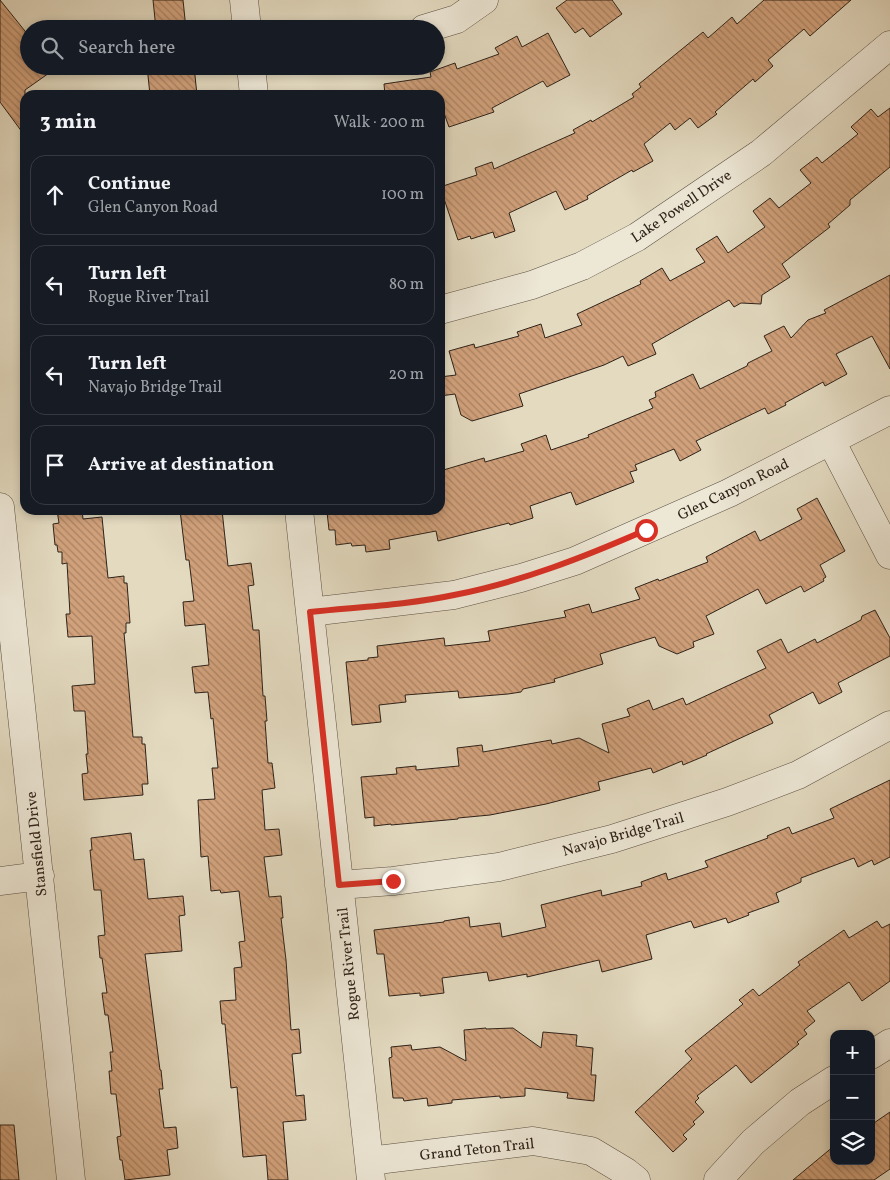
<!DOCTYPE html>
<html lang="en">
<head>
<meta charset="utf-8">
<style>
	:root { --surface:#171b24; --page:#242831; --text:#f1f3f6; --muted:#9ea1a6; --line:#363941 }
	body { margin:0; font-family:Vollkorn,serif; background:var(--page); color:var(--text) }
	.controls { position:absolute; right:15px; bottom:15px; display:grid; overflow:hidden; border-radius:10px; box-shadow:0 2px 8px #0003 }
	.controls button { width:45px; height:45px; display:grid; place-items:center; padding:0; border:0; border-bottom:1px solid var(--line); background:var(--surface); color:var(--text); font:25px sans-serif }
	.stop { position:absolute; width:15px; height:15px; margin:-11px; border:4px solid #d93025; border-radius:50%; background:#fff }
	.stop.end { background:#d93025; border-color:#fff; box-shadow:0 1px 5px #0008 }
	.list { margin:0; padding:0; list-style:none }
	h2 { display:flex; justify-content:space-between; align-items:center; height:65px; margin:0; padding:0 20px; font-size:21px }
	h2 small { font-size:16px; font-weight:400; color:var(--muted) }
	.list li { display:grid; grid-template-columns:32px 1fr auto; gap:15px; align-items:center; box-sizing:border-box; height:80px; margin:0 10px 10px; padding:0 10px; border:1px solid var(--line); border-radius:15px }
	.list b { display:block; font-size:19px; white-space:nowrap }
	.list p { margin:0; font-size:16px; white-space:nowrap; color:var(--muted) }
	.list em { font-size:16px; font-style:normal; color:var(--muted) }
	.icon { flex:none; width:28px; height:28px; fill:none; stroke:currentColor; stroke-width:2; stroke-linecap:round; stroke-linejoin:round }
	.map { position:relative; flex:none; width:890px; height:1180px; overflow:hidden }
	.search { position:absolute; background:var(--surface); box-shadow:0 2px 8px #0003; left:20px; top:20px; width:425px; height:55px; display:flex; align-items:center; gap:12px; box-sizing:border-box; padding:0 18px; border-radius:28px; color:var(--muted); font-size:19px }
	.panel { position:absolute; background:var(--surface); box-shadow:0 2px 8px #0003; left:20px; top:90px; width:425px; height:425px; border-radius:15px }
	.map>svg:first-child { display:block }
	.building { fill:url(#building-back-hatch); stroke:#2e2219 }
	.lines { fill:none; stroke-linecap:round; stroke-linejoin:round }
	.minor-casing { stroke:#5b5043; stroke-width:29 }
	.minor { stroke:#ede7d6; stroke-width:28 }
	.route { stroke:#d93025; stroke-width:6 }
	.labels { text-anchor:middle; stroke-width:4; stroke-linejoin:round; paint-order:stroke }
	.street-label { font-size:15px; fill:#2e2219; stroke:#ede7d6 }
</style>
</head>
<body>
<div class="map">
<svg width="890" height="1180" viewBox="0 0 890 1180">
	<defs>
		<pattern id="building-back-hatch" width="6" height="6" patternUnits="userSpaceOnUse" patternTransform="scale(1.25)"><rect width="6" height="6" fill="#d1a17b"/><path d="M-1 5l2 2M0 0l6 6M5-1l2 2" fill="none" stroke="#aa8364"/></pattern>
	</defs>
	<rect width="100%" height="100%" fill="#e3dac0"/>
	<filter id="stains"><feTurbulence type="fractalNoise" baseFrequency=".004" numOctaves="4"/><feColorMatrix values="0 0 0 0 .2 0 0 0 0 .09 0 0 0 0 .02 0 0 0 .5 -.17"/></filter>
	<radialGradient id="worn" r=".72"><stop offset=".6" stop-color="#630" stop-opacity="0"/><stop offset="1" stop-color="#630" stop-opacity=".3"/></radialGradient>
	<path class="building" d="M0 0 29 36V66H59L25 90V136L0 102Z
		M153 0H183L186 29H156Z
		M567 0H612L622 14 590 37 583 28 575 33 556 8Z
		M764 0H851L810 36 804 29 768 60 773 66 755 82 753 79 715 112 717 114 698 128 690 118 675 130 670 123 644 144 653 161 633 172 632 170 587 196 588 199 565 210 556 191 509 213 515 231 495 238 493 232 471 239 470 236 458 240 440 187 477 175 475 168 492 162 494 169 575 133 573 130 591 120 592 122 634 97 632 94 641 87 639 84 703 32 708 38 732 17 737 24Z
		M548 33 570 75 547 87 543 81 492 108 494 112 449 127 440 102V95H385L384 84 431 77 430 72 455 63 457 69 499 54 495 48 517 36 522 47Z
		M147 66H194L197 95H150Z
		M890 108V167L850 200V205L828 224 830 227 782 264 790 277 762 295 761 304 741 303 734 307 729 300 652 344 656 354 628 366 623 356 604 365 519 394 523 406 499 413 472 421 461 415 455 394 440 396V377L456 375 449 351 474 344 475 348 519 336 517 332 541 324 545 338 582 325 577 314 641 284 640 281 662 268 670 281 705 262 696 249 717 236 728 253 765 227 753 211 770 198 779 208 811 183 800 170 817 157 822 163 858 134 851 127 871 109 878 117Z
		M890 275V369L872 336 836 354 847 374 825 386 823 382 785 403 786 405 768 414 765 408 696 441 701 450 680 461 674 449 635 465 637 470 630 472 634 482 576 505 571 492 530 506 533 518 510 525 509 523 438 541 436 531 389 540 390 549 366 552 365 545 352 546 351 543 336 545 335 530H329L327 512 333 510H440V471L484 458 485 462 524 451 521 444 546 435 551 450 589 437 588 435 653 408 649 400 656 397 655 392 693 374 700 389 747 366 748 363 772 351 764 336 784 326 791 338 808 320 826 313 824 310Z
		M817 498 845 551 820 565 826 577 823 579 824 581 804 592 801 586 766 604 758 589 706 616 714 634 693 642 694 647 677 654 659 646 655 637 600 654 603 664 554 679 555 682 523 689 521 692 508 694 459 698 458 691 405 695 406 702 379 705 381 722 352 725 346 662 368 660V658L378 657 377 646 444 638 445 646 490 641 488 631 566 617 564 611 589 604 592 613 640 599 635 588 658 579 659 581 708 562 706 557 755 531 760 541 802 519 797 509Z
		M57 510H82L83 519 102 517 108 578 124 576V583H127L130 623H126V633H124L133 737H142V744H145L148 784H142L143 795 84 800 82 774 88 773 86 754H88L85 711H74L72 686 95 684 92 636 68 637 66 614H70L67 563 62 564V552H58L57 545H55L53 524 59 523Z
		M180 510H222L228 566 251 563 254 585 248 586 253 630H259L263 696H265L267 721H265L268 763H272L275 788 262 790 265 830 279 829 282 855 264 857 269 897 281 896 283 918H281L286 960 291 1030 299 1029 301 1053 292 1054 296 1096 304 1095 306 1120 283 1122 288 1180H268L266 1155 243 1157 237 1087 231 1088 225 1024H222L220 1001 236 1000 234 968 242 967 239 942 245 941 239 891 221 893 220 890 211 891 208 856 201 857 198 800 215 799 212 768H218L213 718 211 719 208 692 195 693 192 667 209 665 205 624 185 626 183 602 194 601 189 560H186Z
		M875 610 890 638V656L838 683 842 692 819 704 813 692 769 715 773 723 706 754 707 755 683 765 682 761 653 773 651 768 598 782 600 790 546 804 490 815 458 818V819L391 825V824L374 826V817L365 818 361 777 397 774 396 768 416 766V770L459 766 457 748 482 745 483 752 551 740 552 744 579 738 609 753 602 724 630 716 627 709 649 700 653 710 683 698 686 705 766 668 757 651 781 639 788 653 815 639 817 643 861 620 862 616Z
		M890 780V857L874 865 872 860 858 867 854 858 801 878V882L776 893 779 902 748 913 749 915 728 923 726 918 694 928 691 921 646 935 652 959 602 972 599 960 527 977V974L489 981 487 972 442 978 444 993 420 996V993L389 996 384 954H377L374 930 444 922V921L469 917 470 927 500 923 502 937 546 927 541 905 601 890 602 896 642 886 641 882 666 873 668 880 708 867 705 861 768 838 767 836 789 827 792 834 834 818 830 809Z
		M131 833 134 860 144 859 148 899 183 896 185 915 179 916 182 951 145 954 160 1070H161L163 1089H159L164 1128 176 1127 178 1148 167 1150 170 1175 125 1180 122 1160H120L117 1137 121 1136 116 1094H111L109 1071H112L110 1052H113L108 1015H105L102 993H107L102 958H100L98 936 105 935 101 890H94L90 850H92L91 838Z
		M877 921 882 928 890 924V981L862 1001 849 982 807 1011 815 1021 804 1030 807 1034 797 1042 799 1044 751 1083 736 1065 697 1096 699 1098 695 1102 704 1112 693 1122 695 1124 683 1135 687 1139 673 1152 635 1112 692 1059 685 1051 743 1004 739 1000 753 989 759 996 800 965 798 962 844 930 849 938Z
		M486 1028V1029L513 1028 541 1048 543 1032 577 1035 576 1046 593 1048 591 1075H596L594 1101 567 1098 568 1093 525 1088V1096L500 1098V1096L452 1100V1103L428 1106 427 1098 404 1101 403 1098H393L389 1058 392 1057 391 1047 411 1045 412 1050 440 1047 466 1061 464 1030Z
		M890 1112V1169L874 1180H793L834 1146V1161H871V1125Z
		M0 1125H14L19 1180H0Z"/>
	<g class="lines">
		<g class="minor-casing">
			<path id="minor" d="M244 0 247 29
				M424 29 457 19 484 0
				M251 66 254 95
				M440 310 532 285 582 266 637 237 761 153 890 45
				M831 441 890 555
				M0 507 71 1180
				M299 510 371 1180
				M310 612 454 595 521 578 575 561 729 493 890 410
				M0 881 40 876
				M339 885 393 881 499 867 612 839 727 802 798 775 890 725
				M871 1055 890 1043
				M369 1161 533 1141 591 1151 626 1172 636 1180
				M718 1180 753 1142 800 1102 834 1080"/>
		</g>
		<use href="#minor" class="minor"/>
	</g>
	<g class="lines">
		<path class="route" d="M393 881 339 885 310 612C357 607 407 605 454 595 521 582 584 557 646 530"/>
	</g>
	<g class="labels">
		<g class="street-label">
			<text transform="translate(681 206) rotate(-34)" y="5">Lake Powell Drive</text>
			<text transform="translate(733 489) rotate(-26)" y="5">Glen Canyon Road</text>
			<text transform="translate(623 834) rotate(-16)" y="5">Navajo Bridge Trail</text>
			<text transform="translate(36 844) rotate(-96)" y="5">Stansfield Drive</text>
			<text transform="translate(348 964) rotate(-96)" y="5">Rogue River Trail</text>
			<text transform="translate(477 1149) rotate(-6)" y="5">Grand Teton Trail</text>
		</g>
	</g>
	<rect width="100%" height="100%" filter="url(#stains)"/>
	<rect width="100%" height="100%" fill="url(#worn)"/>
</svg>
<div class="controls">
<button>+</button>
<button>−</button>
<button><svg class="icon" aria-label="layers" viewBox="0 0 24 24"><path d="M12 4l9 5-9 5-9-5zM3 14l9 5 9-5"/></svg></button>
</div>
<div class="stop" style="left:646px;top:530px"></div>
<div class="stop end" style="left:393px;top:881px"></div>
<div class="search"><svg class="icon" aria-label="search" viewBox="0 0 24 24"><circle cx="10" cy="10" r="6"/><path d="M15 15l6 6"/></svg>Search here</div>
<section class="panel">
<h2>3 min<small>Walk · 200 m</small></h2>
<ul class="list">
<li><svg class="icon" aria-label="ahead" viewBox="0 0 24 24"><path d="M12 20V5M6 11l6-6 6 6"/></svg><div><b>Continue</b><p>Glen Canyon Road</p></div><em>100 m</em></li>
<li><svg class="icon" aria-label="left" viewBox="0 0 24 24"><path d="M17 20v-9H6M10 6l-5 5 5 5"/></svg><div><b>Turn left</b><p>Rogue River Trail</p></div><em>80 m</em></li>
<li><svg class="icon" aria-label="left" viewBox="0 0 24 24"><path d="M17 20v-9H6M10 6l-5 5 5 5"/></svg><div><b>Turn left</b><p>Navajo Bridge Trail</p></div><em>20 m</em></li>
<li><svg class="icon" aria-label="arrive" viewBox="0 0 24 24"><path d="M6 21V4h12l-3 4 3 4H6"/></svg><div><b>Arrive at destination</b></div></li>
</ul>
</section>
</div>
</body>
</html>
